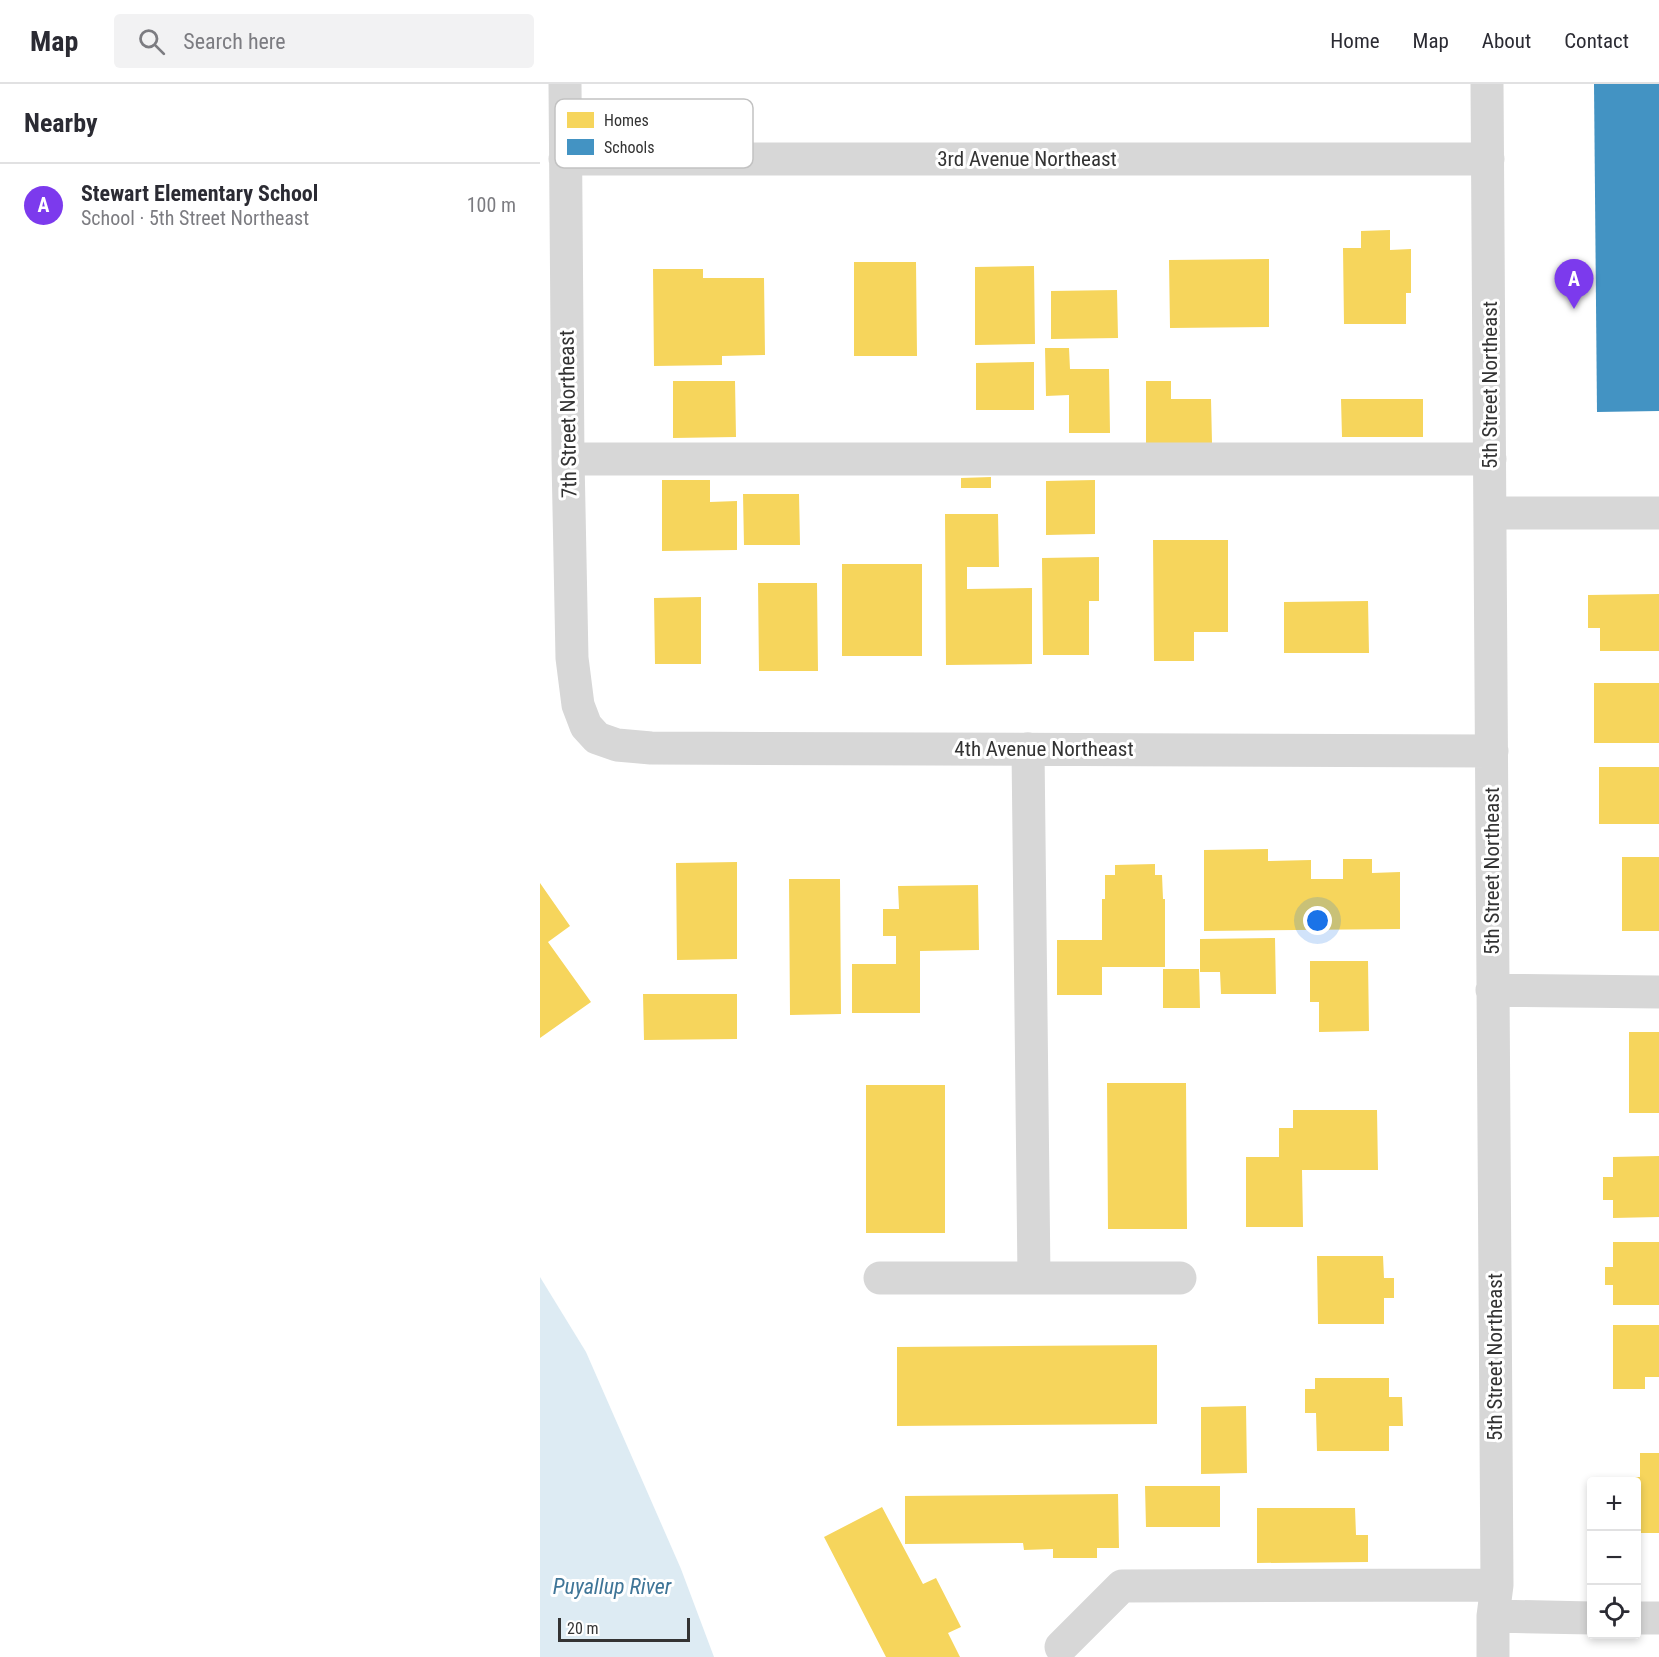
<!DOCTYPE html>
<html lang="en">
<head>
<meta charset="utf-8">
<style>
	:root { --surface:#fff; --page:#f2f2f3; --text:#2b2b33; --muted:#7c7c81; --line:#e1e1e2; --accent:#7c3aed }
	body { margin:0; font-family:"Roboto Condensed",sans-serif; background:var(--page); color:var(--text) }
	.controls { position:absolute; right:18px; bottom:18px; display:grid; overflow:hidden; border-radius:6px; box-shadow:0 3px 9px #0003 }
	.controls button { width:54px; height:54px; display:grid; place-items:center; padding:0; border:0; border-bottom:2px solid var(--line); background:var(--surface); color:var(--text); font:30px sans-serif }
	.scale { position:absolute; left:18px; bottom:15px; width:132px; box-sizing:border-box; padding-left:6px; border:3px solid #333; border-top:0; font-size:16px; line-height:21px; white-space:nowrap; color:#333; -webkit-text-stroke:4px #fff; paint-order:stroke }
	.you { position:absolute; left:778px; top:837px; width:21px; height:21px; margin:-15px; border:4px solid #fff; border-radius:50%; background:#1a73e8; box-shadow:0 0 0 9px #1a73e833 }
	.badge { display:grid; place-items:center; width:39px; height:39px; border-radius:50%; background:var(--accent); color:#fff; font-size:20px; font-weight:700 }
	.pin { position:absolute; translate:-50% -50px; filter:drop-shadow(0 2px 3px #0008) }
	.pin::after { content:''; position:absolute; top:32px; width:21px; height:18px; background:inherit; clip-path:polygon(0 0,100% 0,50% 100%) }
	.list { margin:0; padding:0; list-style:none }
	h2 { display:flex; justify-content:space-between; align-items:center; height:78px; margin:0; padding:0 24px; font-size:26px }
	h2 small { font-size:20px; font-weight:400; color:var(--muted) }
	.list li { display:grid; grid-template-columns:39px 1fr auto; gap:18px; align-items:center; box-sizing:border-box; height:84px; padding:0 24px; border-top:2px solid var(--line) }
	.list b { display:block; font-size:22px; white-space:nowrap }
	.list p { margin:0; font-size:20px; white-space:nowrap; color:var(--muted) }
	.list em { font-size:20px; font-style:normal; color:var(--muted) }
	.icon { flex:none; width:33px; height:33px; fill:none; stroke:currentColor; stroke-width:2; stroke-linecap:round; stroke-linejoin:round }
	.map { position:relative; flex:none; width:1119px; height:1573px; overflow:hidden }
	header { display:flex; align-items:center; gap:36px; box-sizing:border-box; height:84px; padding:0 30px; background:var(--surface); border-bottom:2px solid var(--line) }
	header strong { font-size:28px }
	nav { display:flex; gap:33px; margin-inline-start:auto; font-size:21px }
	.search { width:420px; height:54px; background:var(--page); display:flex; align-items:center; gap:15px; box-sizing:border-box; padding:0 21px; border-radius:6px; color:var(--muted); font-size:22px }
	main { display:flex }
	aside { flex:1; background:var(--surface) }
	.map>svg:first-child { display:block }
	.water { fill:#ddebf3 }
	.homes { fill:#f6d55c }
	.schools { fill:#4393c3 }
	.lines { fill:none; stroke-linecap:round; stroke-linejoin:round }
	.minor { stroke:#d7d7d7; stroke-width:33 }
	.labels { text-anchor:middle; stroke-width:6; stroke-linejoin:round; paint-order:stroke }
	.street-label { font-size:21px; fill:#333; stroke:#fff }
	.water-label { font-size:22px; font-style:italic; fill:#3f7597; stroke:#fff }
	.key { fill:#fff; stroke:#c2c2c2; stroke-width:1.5 }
	.key-label { font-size:16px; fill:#333 }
</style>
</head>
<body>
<header>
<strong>Map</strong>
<div class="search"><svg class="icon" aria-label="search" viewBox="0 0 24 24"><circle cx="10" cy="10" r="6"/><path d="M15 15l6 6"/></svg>Search here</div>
<nav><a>Home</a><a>Map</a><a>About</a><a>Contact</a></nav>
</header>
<main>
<aside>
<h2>Nearby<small></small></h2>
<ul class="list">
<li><span class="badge">A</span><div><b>Stewart Elementary School</b><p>School · 5th Street Northeast</p></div><em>100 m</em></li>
</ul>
</aside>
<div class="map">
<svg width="1119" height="1573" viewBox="0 0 1119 1573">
	<rect width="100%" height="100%" fill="#fff"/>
	<path class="water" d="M0 1193 46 1268 141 1485 174 1573H0Z"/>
	<path class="homes" d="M850 146V166L871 165V209H866V240H804L803 164H821V147Z
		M729 175V243L630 244 629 176Z
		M314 178H376L377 272H314Z
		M494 182 495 260 435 261V183Z
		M113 185H163V194H224L225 271 182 272V281L114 282Z
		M577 206 578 254 511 255V207Z
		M505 264H529L530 285H569L570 349H529V311L506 312Z
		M494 278V326H436V279Z
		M133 297H195L196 353 133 354Z
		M606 297H631V315H671L672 359H606Z
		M801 315H883V353H802Z
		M451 393V404H421V394Z
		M122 396H170V418L197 417V466L122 467Z
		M555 396V450L506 451V397Z
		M203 410H259L260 461H204Z
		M405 430H458L459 483H427V505L492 504V580L406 581Z
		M613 456H688V548H654V577H614Z
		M559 473V517H549V571H503L502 474Z
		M302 480H382V572H302Z
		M218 499H277L278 587H219Z
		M1119 510V567H1060V544H1048V511Z
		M161 513V580H115L114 514Z
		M828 517 829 569H744V518Z
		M1054 599H1119V659H1054Z
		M1059 683H1119V740H1059Z
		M728 765V777L771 776V795H803V775H832V789L860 788V845L664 847V766Z
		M1082 773H1119V847H1082Z
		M197 778V875L137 876 136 779Z
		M615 780V791H622L623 815H625V883H562V911H517V856H562V815H565V791H575V781Z
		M249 795H300L301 930 250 931Z
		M0 799 30 842 8 858 51 918 0 954Z
		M438 801 439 866 380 867V929H312V880H356V852H343V825H359L358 802Z
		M735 854 736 910H681L680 888H660V855Z
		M770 877H828L829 947 779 948V918H770Z
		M623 885H659L660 924H623Z
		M103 910H197V955L104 956Z
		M1089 948H1119V1029H1089Z
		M567 999H646L647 1145H568Z
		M326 1001H405V1149H326Z
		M753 1026H837L838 1086H762L763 1143H706V1073H739V1044H753Z
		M1119 1072V1133L1073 1134V1116H1063V1093H1073V1073Z
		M1073 1158H1119V1221H1073V1201H1065V1183H1073Z
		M777 1172H843L844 1194H854V1214H844V1240H778Z
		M1073 1241H1119V1293H1105V1305H1073Z
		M617 1261V1340L357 1342V1263Z
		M775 1294H849V1313H862L863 1342H849V1367H777L776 1329H765V1305H775Z
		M706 1322 707 1389 661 1390V1323Z
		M1100 1369H1119V1449H1096V1398H1061V1393H1100Z
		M605 1402H680V1443H606Z
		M578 1410 579 1464H557V1474H513V1465L484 1466 483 1459 365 1460V1412Z
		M342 1423 383 1500 396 1494 421 1543 408 1549 420 1573H346L284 1453Z
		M717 1424H815L816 1451H828V1478L717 1479Z"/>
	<path class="schools" d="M1054 0H1119V327L1057 328Z"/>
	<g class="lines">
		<path class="minor" d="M25 0 28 375 32 574 38 621 46 642 57 654 77 661 111 664 952 667
			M947 0 957 1501 953 1532V1573
			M25 75H948
			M28 375H950
			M950 429H1119
			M488 665 494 1194
			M952 906 1119 908
			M340 1194H640
			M953 1532 1052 1534
			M1096 1534H1119
			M521 1563 582 1502 957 1501"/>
	</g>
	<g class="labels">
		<g class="street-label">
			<text x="487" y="82">3rd Avenue Northeast</text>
			<text transform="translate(950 301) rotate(-90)" y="7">5th Street Northeast</text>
			<text transform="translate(28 330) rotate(-91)" y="7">7th Street Northeast</text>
			<text x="504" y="672">4th Avenue Northeast</text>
			<text transform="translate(952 787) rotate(-90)" y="7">5th Street Northeast</text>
			<text transform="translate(955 1273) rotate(-90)" y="7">5th Street Northeast</text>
		</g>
		<g class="water-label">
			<text x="72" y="1510">Puyallup River</text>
		</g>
	</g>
	<rect x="15" y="15" width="198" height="69" rx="9" class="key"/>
	<rect x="27" y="28" width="27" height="16" fill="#f6d55c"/>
	<rect x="27" y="55" width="27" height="16" fill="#4393c3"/>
	<g class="key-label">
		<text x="64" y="42">Homes</text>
		<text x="64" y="69">Schools</text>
	</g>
</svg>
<div class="controls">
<button>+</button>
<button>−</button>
<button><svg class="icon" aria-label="locate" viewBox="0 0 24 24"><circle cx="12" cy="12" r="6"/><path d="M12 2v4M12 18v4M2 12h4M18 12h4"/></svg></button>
</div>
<div class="scale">20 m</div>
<div class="you"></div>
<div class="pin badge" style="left:1034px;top:225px">A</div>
</div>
</main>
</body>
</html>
